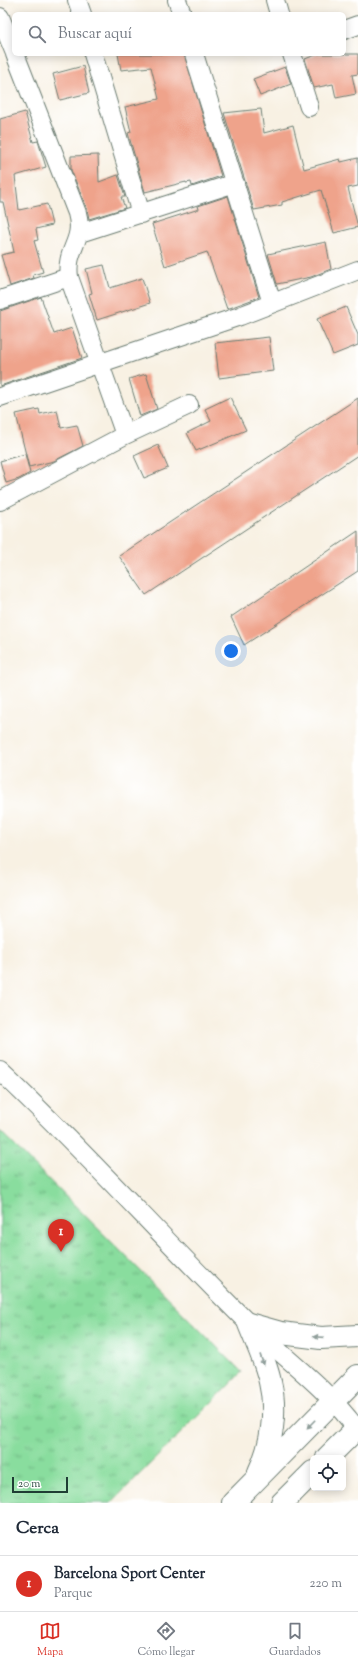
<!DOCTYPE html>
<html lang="es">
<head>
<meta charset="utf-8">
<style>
	:root { --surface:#fff; --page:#f6f6f7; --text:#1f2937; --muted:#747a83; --line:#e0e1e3; --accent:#d93025 }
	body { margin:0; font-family:"Sorts Mill Goudy",serif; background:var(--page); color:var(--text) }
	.controls { position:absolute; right:12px; bottom:12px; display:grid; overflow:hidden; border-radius:6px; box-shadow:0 2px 10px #0003 }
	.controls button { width:36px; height:36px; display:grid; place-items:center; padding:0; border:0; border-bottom:1px solid var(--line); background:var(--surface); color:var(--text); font:20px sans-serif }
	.scale { position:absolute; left:12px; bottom:10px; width:56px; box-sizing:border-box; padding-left:4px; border:2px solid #1f3d34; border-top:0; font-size:11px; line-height:14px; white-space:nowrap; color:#1f3d34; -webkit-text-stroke:3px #fff; paint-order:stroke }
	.you { position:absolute; left:231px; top:651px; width:14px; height:14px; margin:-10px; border:3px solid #fff; border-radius:50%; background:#1a73e8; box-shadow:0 0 0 6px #1a73e833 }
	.badge { display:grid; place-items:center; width:26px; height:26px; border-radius:50%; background:var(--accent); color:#fff; font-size:13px; font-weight:700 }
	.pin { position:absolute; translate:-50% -33px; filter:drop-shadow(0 1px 2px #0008) }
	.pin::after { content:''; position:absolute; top:21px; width:14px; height:12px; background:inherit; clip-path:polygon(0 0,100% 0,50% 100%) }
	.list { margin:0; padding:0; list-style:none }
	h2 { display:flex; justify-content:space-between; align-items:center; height:52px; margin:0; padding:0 16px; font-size:17px }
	h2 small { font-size:13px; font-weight:400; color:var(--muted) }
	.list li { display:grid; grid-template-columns:26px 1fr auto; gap:12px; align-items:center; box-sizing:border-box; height:56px; padding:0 16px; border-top:1px solid var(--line) }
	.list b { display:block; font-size:15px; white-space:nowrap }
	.list p { margin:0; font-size:13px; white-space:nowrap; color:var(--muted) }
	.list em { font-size:13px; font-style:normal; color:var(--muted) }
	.icon { flex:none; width:22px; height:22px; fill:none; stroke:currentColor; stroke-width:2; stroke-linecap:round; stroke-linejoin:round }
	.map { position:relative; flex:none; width:358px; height:1503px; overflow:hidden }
	.search { position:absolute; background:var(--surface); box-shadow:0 2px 10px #0003; left:12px; right:12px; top:12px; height:44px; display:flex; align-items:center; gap:10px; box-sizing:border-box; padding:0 14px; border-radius:6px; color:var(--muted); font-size:15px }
	.sheet { height:108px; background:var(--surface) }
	nav { display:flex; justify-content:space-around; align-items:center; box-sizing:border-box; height:56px; border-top:1px solid var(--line); background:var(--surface); font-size:11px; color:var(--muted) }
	nav a { display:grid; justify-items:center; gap:2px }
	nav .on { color:var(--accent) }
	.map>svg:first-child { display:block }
	.grass { fill:url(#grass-tufts); stroke:#548d69 }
	.building { fill:#efa38b }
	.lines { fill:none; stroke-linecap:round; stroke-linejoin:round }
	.street-casing { stroke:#6b7c71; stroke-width:20 }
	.secondary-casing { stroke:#6b7c71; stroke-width:24 }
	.street { stroke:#fff; stroke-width:18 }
	.secondary { stroke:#fff; stroke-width:22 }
	.oneway { fill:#8f9e9a }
</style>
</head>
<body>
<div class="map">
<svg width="358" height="1503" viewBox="0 0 358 1503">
	<defs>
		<pattern id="grass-tufts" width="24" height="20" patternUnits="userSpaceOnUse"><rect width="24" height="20" fill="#89dd9e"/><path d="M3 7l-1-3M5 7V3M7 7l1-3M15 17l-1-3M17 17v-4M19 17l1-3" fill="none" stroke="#6fb482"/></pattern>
	</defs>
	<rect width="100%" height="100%" fill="#fff"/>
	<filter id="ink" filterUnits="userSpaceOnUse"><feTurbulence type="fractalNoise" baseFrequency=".025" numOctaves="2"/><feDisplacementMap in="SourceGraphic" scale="8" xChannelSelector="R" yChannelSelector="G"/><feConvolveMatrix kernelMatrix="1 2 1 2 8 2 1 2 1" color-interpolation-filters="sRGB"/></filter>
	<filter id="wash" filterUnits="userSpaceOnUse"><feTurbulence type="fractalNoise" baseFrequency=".012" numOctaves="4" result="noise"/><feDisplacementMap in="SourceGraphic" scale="16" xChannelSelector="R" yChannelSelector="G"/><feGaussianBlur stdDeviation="0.9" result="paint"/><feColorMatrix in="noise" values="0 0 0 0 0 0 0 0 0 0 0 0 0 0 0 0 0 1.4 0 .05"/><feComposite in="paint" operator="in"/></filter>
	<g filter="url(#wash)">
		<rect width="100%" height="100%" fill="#f8f1e3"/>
		<path class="grass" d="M0 1131 242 1372 111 1503H0Z"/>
		<g id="blocks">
			<path class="building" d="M118 54H184L221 176 192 186 191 182 186 183V182L145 192 128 133 131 132 125 107 159 99 151 67 121 70Z
				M318 54H358V74L352 75 356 94 336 98 333 84 314 88 305 59Z
				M83 66 89 93 60 100 53 74Z
				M285 67 291 84 260 96 253 79Z
				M261 109 264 133 293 125 304 169 340 159 341 162 358 158V186L348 188 358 227 334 233 321 190 282 202V205L254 210 224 113Z
				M25 112 33 142 38 141 46 167 15 176 19 210 47 204 52 225 36 229 38 240 34 241 43 272 33 275 34 278 10 286 1 255 14 252 3 202H0V119Z
				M98 155 99 182 118 175 125 197H121L125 208 89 219 87 209 71 170V156Z
				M228 196 259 297 227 309 207 252 165 266 152 224 199 209 198 206Z
				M326 242 331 269 311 277 277 284 268 254Z
				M104 265 110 288 142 278 150 303 97 320 89 294 92 293 86 269Z
				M41 297 54 334 72 328 82 358 0 386V311Z
				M346 307 358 335V345L333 355 317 319Z
				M269 337 273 371 219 378 215 343Z
				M146 374 157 409 140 416 129 379Z
				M230 397 246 430 196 451 187 433 211 421 205 409Z
				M358 398V455L146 595 119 556Z
				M39 409 40 414 57 410 61 428 77 425 83 446 54 461 29 467 16 414Z
				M158 445 168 468 144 478 134 456Z
				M25 454 30 473 19 479 6 483 0 461Z
				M358 531V571L244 645 231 617Z"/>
		</g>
	</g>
	<g filter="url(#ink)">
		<use href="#blocks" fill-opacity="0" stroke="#6b7c71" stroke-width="1"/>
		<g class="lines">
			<g class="street-casing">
				<path id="street" d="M77 0 82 14
					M177 0 182 14
					M275 0 279 14
					M0 17 14 51
					M344 30 358 25
					M15 54 77 213C85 242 65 248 69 277L125 435
					M93 54 141 214
					M194 54 272 303
					M292 54 309 107
					M80 233 235 183
					M0 300 69 277
					M0 397 240 316 358 270
					M0 501 125 435 189 405
					M0 1071C86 1152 164 1240 248 1323 285 1359 328 1389 358 1431"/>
			</g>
			<g class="secondary-casing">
				<path id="secondary" d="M249 1324C256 1342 266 1362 270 1382 277 1411 272 1445 259 1472
					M249 1324 281 1333 321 1338 358 1336
					M327 1458 358 1427
					M233 1503 358 1376
					M282 1503 313 1472"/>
			</g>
			<use href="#street" class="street"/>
			<use href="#secondary" class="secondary"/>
		</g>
		<defs><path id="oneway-solid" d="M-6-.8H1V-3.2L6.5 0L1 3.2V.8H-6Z"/></defs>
		<g class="oneway">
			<use href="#oneway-solid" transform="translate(319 1337) rotate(-176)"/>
			<use href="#oneway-solid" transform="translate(262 1360) rotate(70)"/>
			<use href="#oneway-solid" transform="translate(311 1424) rotate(134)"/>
		</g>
	</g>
</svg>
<div class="controls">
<button><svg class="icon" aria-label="locate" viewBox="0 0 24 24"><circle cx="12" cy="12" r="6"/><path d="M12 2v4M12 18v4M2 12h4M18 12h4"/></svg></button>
</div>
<div class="scale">20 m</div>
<div class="you"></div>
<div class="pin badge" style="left:61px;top:1252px">1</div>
<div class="search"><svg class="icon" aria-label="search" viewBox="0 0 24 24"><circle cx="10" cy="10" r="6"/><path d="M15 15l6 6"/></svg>Buscar aquí</div>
</div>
<section class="sheet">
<h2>Cerca<small></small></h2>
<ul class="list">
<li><span class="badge">1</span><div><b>Barcelona Sport Center</b><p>Parque</p></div><em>220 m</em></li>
</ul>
</section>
<nav>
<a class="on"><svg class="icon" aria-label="map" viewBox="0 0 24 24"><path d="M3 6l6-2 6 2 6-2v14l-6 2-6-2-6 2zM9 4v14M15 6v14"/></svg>Mapa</a>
<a><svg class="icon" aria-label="directions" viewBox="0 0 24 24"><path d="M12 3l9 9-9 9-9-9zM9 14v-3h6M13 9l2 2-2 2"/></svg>Cómo llegar</a>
<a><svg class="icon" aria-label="saved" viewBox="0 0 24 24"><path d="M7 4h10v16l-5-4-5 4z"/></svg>Guardados</a>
</nav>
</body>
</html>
